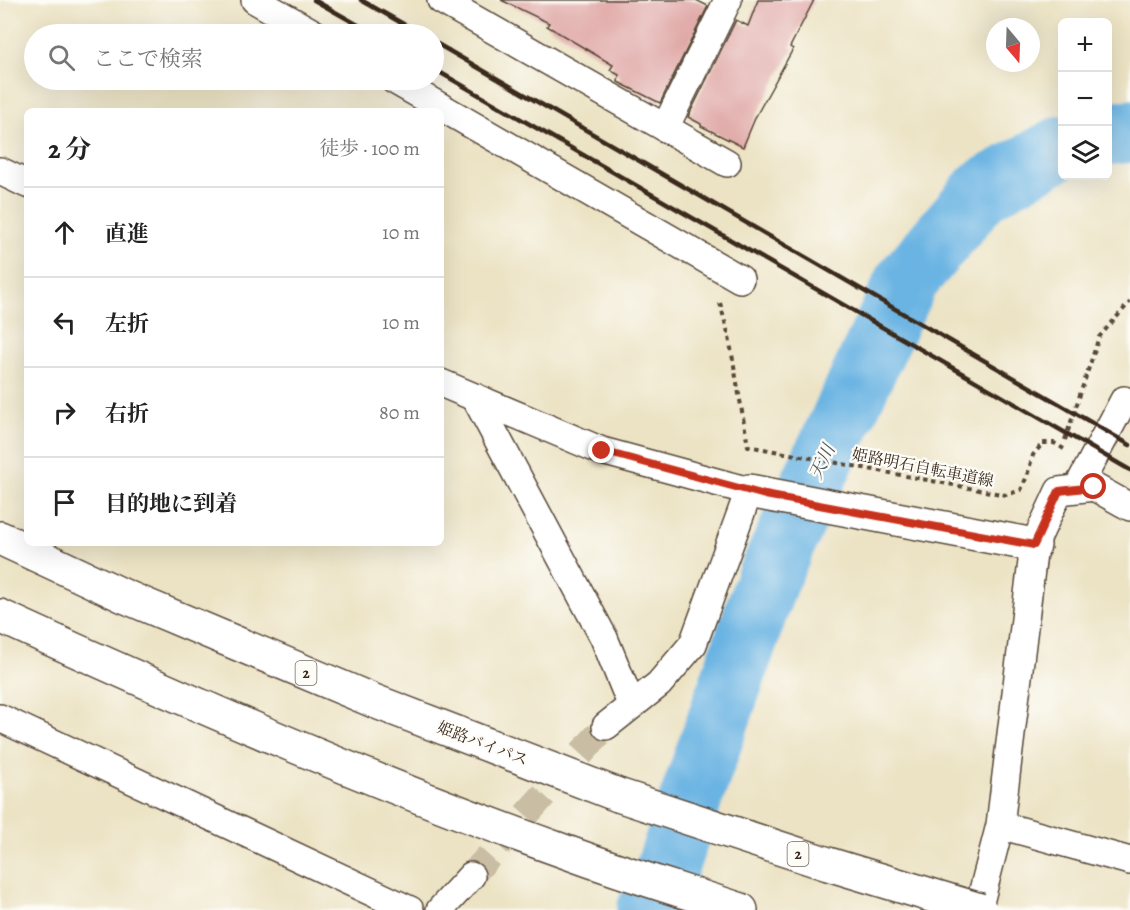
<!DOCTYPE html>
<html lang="ja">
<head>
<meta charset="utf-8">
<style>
	:root { --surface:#fff; --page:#f2f2f2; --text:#222; --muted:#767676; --line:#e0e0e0 }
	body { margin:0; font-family:Alegreya,"Noto Serif JP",serif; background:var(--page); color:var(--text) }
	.controls { position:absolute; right:18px; top:18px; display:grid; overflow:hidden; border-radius:9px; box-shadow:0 6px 24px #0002 }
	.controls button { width:54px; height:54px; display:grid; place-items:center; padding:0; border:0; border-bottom:2px solid var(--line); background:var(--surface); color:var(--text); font:30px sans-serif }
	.compass { position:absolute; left:986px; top:18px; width:54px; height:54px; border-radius:50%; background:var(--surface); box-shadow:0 6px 24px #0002; rotate:161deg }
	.stop { position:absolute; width:18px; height:18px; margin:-14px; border:4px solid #c8321e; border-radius:50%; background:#fff }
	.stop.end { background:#c8321e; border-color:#fff; box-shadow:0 2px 6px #0008 }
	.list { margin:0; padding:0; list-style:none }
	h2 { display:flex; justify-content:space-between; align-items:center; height:78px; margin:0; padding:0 24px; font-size:26px }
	h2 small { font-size:20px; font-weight:400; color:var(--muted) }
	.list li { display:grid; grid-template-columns:39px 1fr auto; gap:18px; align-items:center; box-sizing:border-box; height:90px; padding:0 24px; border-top:2px solid var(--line) }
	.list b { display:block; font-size:22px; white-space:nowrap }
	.list em { font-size:20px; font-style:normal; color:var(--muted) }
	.icon { flex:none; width:33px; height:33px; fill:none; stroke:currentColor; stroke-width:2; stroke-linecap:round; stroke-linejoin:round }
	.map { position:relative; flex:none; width:1130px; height:910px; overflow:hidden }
	.search { position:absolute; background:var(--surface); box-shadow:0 6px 24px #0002; left:24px; top:24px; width:420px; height:66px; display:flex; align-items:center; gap:15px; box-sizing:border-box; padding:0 21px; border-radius:33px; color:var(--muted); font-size:22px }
	.panel { position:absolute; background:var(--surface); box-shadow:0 6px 24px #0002; left:24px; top:108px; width:420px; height:438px; border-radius:9px }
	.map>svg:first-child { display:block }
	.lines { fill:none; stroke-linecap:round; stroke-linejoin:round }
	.river { stroke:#6bb4e3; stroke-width:63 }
	.building { fill:#e0a9a7 }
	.minor-tunnel { stroke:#c9bea3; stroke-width:27; stroke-dasharray:27 14; stroke-linecap:butt }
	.minor-casing { stroke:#564637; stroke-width:30 }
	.tertiary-casing { stroke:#564637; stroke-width:36 }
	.motorway-casing { stroke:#564637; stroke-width:36 }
	.path { stroke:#564637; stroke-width:4; stroke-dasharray:4.5 4.5; stroke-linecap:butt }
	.minor { stroke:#fff; stroke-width:27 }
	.tertiary { stroke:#fff; stroke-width:33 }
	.motorway { stroke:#fff; stroke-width:33 }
	.rail { stroke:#3b2a1e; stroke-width:4.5 }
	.motorway-bridge-casing { stroke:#564637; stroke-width:36; stroke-linecap:butt }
	.motorway-bridge { stroke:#fff; stroke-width:33 }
	.route { stroke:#c8321e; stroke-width:8 }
	.labels { text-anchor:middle; stroke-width:4.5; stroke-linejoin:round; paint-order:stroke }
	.shield { fill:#fdfcf7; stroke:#75695f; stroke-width:1.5 }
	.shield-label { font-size:15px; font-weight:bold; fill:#3b2a1e }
	.street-label { font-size:16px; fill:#3b2a1e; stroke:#fdfcf7 }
	.water-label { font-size:18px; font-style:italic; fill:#4c5a63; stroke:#fdfcf7 }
</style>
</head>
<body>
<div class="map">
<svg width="1130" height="910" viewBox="0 0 1130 910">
	<rect width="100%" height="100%" fill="#fdfcf7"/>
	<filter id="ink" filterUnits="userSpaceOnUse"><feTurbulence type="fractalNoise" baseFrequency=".0167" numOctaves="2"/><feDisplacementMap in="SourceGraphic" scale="12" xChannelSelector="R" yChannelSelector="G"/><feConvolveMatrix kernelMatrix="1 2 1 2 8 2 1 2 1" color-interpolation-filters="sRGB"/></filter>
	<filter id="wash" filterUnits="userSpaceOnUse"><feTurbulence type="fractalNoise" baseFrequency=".008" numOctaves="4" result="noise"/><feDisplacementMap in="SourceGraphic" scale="24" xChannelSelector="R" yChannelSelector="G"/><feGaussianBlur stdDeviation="1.35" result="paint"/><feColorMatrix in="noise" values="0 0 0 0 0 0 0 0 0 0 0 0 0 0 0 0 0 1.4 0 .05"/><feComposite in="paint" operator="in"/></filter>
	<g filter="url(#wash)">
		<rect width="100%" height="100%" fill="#ece3c4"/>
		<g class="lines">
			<path class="river" d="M1108 134 1130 131
				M648 910 662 882 767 580 907 280 983 190 1062 147"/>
		</g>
		<g id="blocks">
			<path class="building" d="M501 0H696L708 6 660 103 618 82 619 75 610 70 613 65 547 26 549 23Z
				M758 0H814L790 47 793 49 756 116 743 147 701 126V124L688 117 736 20 748 26Z"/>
		</g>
	</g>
	<g filter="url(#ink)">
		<use href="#blocks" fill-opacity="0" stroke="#564637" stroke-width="1.5"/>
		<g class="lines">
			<path class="minor-tunnel" d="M471 876 606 726"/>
			<g class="minor-casing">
				<path id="minor" d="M255 0 315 34
					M441 0 727 163
					M394 80 740 279
					M665 128 728 0
					M0 171 27 184
					M441 383 602 451 749 491 693 644 659 684 606 726
					M475 397 604 638 631 704
					M1077 489 1124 400 1130 403
					M0 718 410 910
					M1000 825 1130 861
					M440 910 471 876
					M978 910 1000 825 1034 545 1059 491 1094 487 1130 507"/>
			</g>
			<g class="tertiary-casing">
				<path id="tertiary" d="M749 491 1034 545"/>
			</g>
			<g class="motorway-casing">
				<path id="motorway" d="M0 538 124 596 374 701 618 795
					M0 616C186 701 375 784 569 853 626 874 684 891 741 910"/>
			</g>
			<path class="path" d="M345 26 360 34
				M720 303 729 337 748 446 1006 495 1021 490 1027 476 1033 455 1043 443H1054L1064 449
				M1065 440 1099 337 1130 302"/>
			<use href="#minor" class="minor"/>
			<use href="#tertiary" class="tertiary"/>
			<use href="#motorway" class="motorway"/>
			<path class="rail" d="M314 0 374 34
				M361 0 421 34
				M434 42 1130 445
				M434 69 1130 470"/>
			<g class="motorway-bridge-casing">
				<path id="motorway-bridge" d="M618 795 828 864 980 910"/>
			</g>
			<use href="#motorway-bridge" class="motorway-bridge"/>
		</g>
	</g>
	<g class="lines" filter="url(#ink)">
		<path class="route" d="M602 451 765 495 1034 545 1059 491 1094 487"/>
	</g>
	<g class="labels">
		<g class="shield">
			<rect x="295.5" y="661" width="21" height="24" rx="4.5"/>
			<rect x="787.5" y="842" width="21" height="24" rx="4.5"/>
		</g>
		<g class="shield-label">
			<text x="306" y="678">2</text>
			<text x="798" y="859">2</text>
		</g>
		<g class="street-label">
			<text transform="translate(923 467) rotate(11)" y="6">姫路明石自転車道線</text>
			<text transform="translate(483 743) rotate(21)" y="6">姫路バイパス</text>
		</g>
		<g class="water-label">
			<text transform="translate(822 462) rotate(-65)" y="6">天川</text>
		</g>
	</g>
</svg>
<div class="controls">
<button>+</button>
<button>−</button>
<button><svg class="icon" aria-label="layers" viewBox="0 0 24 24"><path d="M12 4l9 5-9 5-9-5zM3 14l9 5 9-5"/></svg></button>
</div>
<svg class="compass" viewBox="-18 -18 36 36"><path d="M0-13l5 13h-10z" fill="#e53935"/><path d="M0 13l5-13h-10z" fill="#767676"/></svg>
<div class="stop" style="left:1094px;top:487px"></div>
<div class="stop end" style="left:602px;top:451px"></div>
<div class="search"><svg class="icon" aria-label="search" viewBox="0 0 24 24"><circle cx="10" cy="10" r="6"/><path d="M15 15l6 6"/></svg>ここで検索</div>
<section class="panel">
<h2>2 分<small>徒歩 · 100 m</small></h2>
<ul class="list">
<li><svg class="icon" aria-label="ahead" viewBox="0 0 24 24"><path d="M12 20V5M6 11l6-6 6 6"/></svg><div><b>直進</b></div><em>10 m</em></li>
<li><svg class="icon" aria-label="left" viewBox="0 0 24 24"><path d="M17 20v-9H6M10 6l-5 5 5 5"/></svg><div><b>左折</b></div><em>10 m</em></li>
<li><svg class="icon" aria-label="right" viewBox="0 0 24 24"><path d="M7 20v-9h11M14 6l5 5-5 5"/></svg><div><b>右折</b></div><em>80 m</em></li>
<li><svg class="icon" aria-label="arrive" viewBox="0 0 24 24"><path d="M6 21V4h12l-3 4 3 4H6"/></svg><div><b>目的地に到着</b></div></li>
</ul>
</section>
</div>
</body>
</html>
